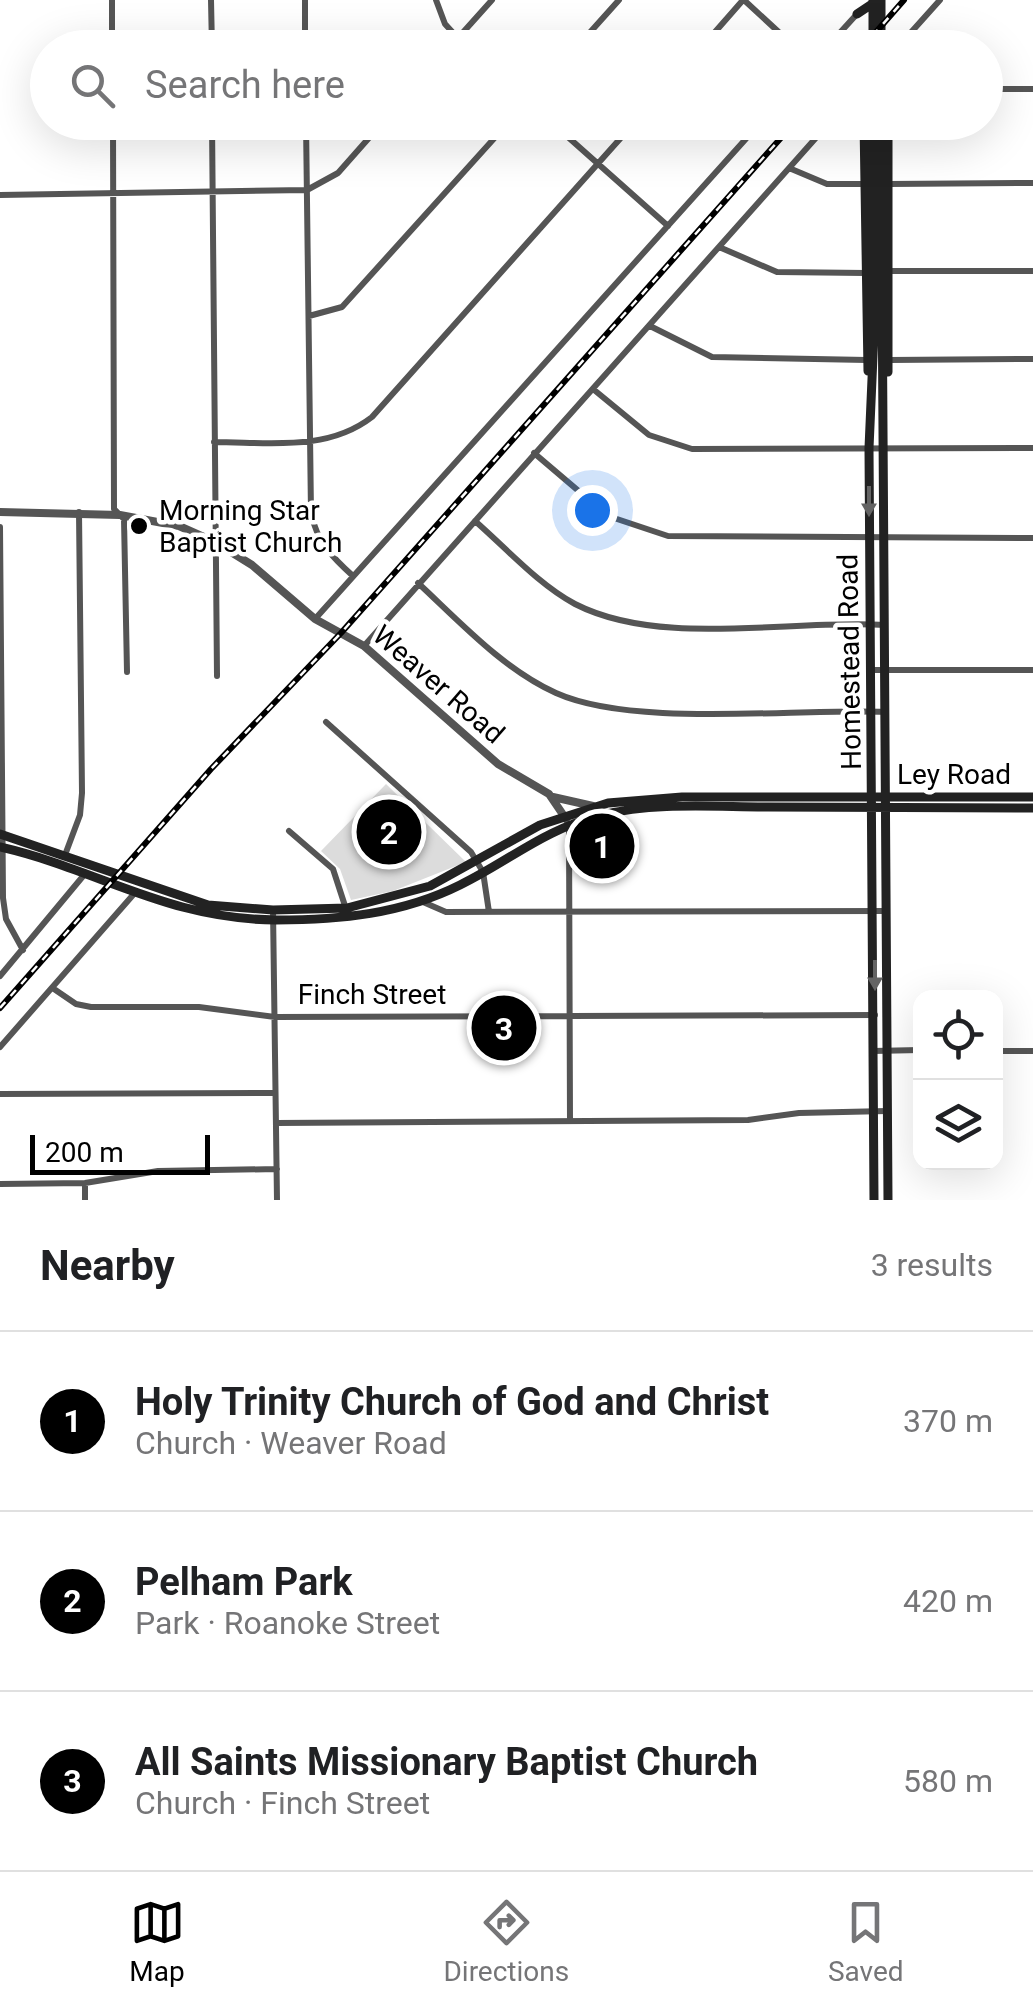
<!DOCTYPE html>
<html lang="en">
<head>
<meta charset="utf-8">
<style>
	:root { --surface:#fff; --page:#f2f2f2; --text:#202124; --muted:#757577; --line:#e0e0e0; --accent:#000 }
	body { margin:0; font-family:Roboto,sans-serif; background:var(--page); color:var(--text) }
	.controls { position:absolute; right:30px; bottom:30px; display:grid; overflow:hidden; border-radius:20px; box-shadow:0 10px 40px #0002 }
	.controls button { width:90px; height:90px; display:grid; place-items:center; padding:0; border:0; border-bottom:2px solid var(--line); background:var(--surface); color:var(--text); font:50px sans-serif }
	.scale { position:absolute; left:30px; bottom:25px; width:180px; box-sizing:border-box; padding-left:10px; border:5px solid #000; border-top:0; font-size:28px; line-height:35px; white-space:nowrap; color:#000; -webkit-text-stroke:8px #fff; paint-order:stroke }
	.you { position:absolute; left:592px; top:510px; width:35px; height:35px; margin:-25px; border:8px solid #fff; border-radius:50%; background:#1a73e8; box-shadow:0 0 0 15px #1a73e833 }
	.badge { display:grid; place-items:center; width:65px; height:65px; border-radius:50%; background:var(--accent); color:#fff; font-size:32px; font-weight:700 }
	.pin { position:absolute; translate:-50% -50%; border:5px solid #fff; box-shadow:0 2px 10px #0006 }
	.list { margin:0; padding:0; list-style:none }
	h2 { display:flex; justify-content:space-between; align-items:center; height:130px; margin:0; padding:0 40px; font-size:42px }
	h2 small { font-size:32px; font-weight:400; color:var(--muted) }
	.list li { display:grid; grid-template-columns:65px 1fr auto; gap:30px; align-items:center; box-sizing:border-box; height:180px; padding:0 40px; border-top:2px solid var(--line) }
	.list b { display:block; font-size:38px; white-space:nowrap }
	.list p { margin:0; font-size:32px; white-space:nowrap; color:var(--muted) }
	.list em { font-size:32px; font-style:normal; color:var(--muted) }
	.icon { flex:none; width:55px; height:55px; fill:none; stroke:currentColor; stroke-width:2; stroke-linecap:round; stroke-linejoin:round }
	.map { position:relative; flex:none; width:1033px; height:1200px; overflow:hidden }
	.search { position:absolute; background:var(--surface); box-shadow:0 10px 40px #0002; left:30px; right:30px; top:30px; height:110px; display:flex; align-items:center; gap:25px; box-sizing:border-box; padding:0 35px; border-radius:55px; color:var(--muted); font-size:38px }
	.sheet { height:670px; background:var(--surface) }
	nav { display:flex; justify-content:space-around; align-items:center; box-sizing:border-box; height:140px; border-top:2px solid var(--line); background:var(--surface); font-size:28px; color:var(--muted) }
	nav a { display:grid; justify-items:center; gap:5px }
	nav .on { color:var(--accent) }
	.map>svg:first-child { display:block }
	.green { fill:#dcdcdc }
	.lines { fill:none; stroke-linecap:round; stroke-linejoin:round }
	.minor { stroke:#555; stroke-width:6 }
	.tertiary { stroke:#555; stroke-width:8 }
	.secondary { stroke:#222; stroke-width:9 }
	.rail-casing { stroke:#000; stroke-width:6 }
	.rail { stroke:#fff; stroke-width:2.5; stroke-dasharray:8; stroke-linecap:butt }
	.oneway { fill:#646464 }
	.poi-dot { fill:#000; stroke:#fff; stroke-width:4 }
	.labels { text-anchor:middle; stroke-width:9; stroke-linejoin:round; paint-order:stroke }
	.poi-label { font-size:28px; fill:#000; stroke:#fff; text-anchor:start }
	.street-label { font-size:28px; fill:#000; stroke:#fff }
</style>
</head>
<body>
<div class="map">
<svg width="1033" height="1200" viewBox="0 0 1033 1200">
	<rect width="100%" height="100%" fill="#fff"/>
	<path class="green" d="M386 784 466 862 393 891 351 900 340 869 321 851Z"/>
	<g class="lines">
		<path class="minor" d="M112 0V48
			M211 0 212 48
			M305 0V48
			M436 0 445 24 467 48
			M744 0 796 48
			M449 48 492 0
			M576 48 619 0
			M701 48 743 0
			M826 48 857 14
			M897 48 940 0
			M986 89H1033
			M113 122 114 509 124 519 127 672
			M212 122 217 676
			M306 122 311 513C317 542 332 557 353 576
			M551 122 668 226
			M789 168 827 184H865
			M889 184 1033 183
			M0 195 307 190 338 173 383 122
			M719 247 777 272 865 273
			M890 271H1033
			M309 316 342 307 509 122
			M650 326 712 357 867 360
			M889 360 1033 359
			M593 389 649 435 692 449 1033 448
			M214 442C268 442 327 452 372 417L635 122
			M534 453 608 516 668 536 1033 538
			M475 521C506 548 539 585 575 604 661 648 790 619 885 625
			M0 527 3 898 6 919 23 950
			M418 583C460 622 503 669 556 693 634 728 795 708 885 712
			M315 619 761 122
			M364 646 830 122
			M871 670H1033
			M326 722 471 852 483 872 489 912
			M569 824 570 1121
			M289 831 333 869 347 912
			M65 855 80 815 82 793 79 512
			M423 902 446 912 887 911
			M273 910 277 1200
			M0 976 84 875
			M54 989 76 1004 91 1007H199L275 1017 875 1015
			M0 1047 133 895
			M873 1051 920 1050
			M996 1051H1033
			M0 1094 274 1093
			M276 1123 748 1120 799 1113 887 1111
			M0 1184 85 1183 158 1171 277 1169
			M85 1200V1183"/>
		<path class="tertiary" d="M0 512 120 515 179 526 215 542 252 565 315 619 364 646 498 764 549 794 566 819
			M553 797 593 806"/>
		<path class="secondary" d="M873 0V48
			M881 0V48
			M857 14 875 2
			M864 122 868 371
			M873 122 874 333 869 448 874 1200
			M881 122 888 1200
			M888 372V122
			M0 834 208 905 273 910 347 908 430 886 540 825 608 803 682 797H1033
			M0 847C100 870 166 919 276 920 340 920 402 914 460 885 511 860 544 829 602 815 655 802 714 807 768 807 856 807 945 808 1033 808"/>
		<g class="rail-casing">
			<path id="rail" d="M862 48 904 0
				M0 1008 211 769 341 633 795 122"/>
		</g>
		<use href="#rail" class="rail"/>
	</g>
	<defs><path id="oneway-solid" d="M-6-.8H1V-3.2L6.5 0L1 3.2V.8H-6Z" transform="scale(2.5)"/></defs>
	<g class="oneway">
		<use href="#oneway-solid" transform="translate(869 501) rotate(90)"/>
		<use href="#oneway-solid" transform="translate(875 975) rotate(90)"/>
	</g>
	<circle class="poi-dot" cx="139" cy="526" r="10"/>
	<g class="labels">
		<g class="poi-label">
			<text x="159" y="520">Morning Star<tspan x="159" dy="32">Baptist Church</tspan></text>
		</g>
		<g class="street-label">
			<text transform="translate(849 662) rotate(-91)" y="10">Homestead Road</text>
			<text transform="translate(439 684) rotate(41)" y="10">Weaver Road</text>
			<text x="954" y="784">Ley Road</text>
			<text x="372" y="1004">Finch Street</text>
		</g>
	</g>
</svg>
<div class="controls">
<button><svg class="icon" aria-label="locate" viewBox="0 0 24 24"><circle cx="12" cy="12" r="6"/><path d="M12 2v4M12 18v4M2 12h4M18 12h4"/></svg></button>
<button><svg class="icon" aria-label="layers" viewBox="0 0 24 24"><path d="M12 4l9 5-9 5-9-5zM3 14l9 5 9-5"/></svg></button>
</div>
<div class="scale">200 m</div>
<div class="you"></div>
<div class="pin badge" style="left:602px;top:846px">1</div>
<div class="pin badge" style="left:389px;top:832px">2</div>
<div class="pin badge" style="left:504px;top:1028px">3</div>
<div class="search"><svg class="icon" aria-label="search" viewBox="0 0 24 24"><circle cx="10" cy="10" r="6"/><path d="M15 15l6 6"/></svg>Search here</div>
</div>
<section class="sheet">
<h2>Nearby<small>3 results</small></h2>
<ul class="list">
<li><span class="badge">1</span><div><b>Holy Trinity Church of God and Christ</b><p>Church · Weaver Road</p></div><em>370 m</em></li>
<li><span class="badge">2</span><div><b>Pelham Park</b><p>Park · Roanoke Street</p></div><em>420 m</em></li>
<li><span class="badge">3</span><div><b>All Saints Missionary Baptist Church</b><p>Church · Finch Street</p></div><em>580 m</em></li>
</ul>
</section>
<nav>
<a class="on"><svg class="icon" aria-label="map" viewBox="0 0 24 24"><path d="M3 6l6-2 6 2 6-2v14l-6 2-6-2-6 2zM9 4v14M15 6v14"/></svg>Map</a>
<a><svg class="icon" aria-label="directions" viewBox="0 0 24 24"><path d="M12 3l9 9-9 9-9-9zM9 14v-3h6M13 9l2 2-2 2"/></svg>Directions</a>
<a><svg class="icon" aria-label="saved" viewBox="0 0 24 24"><path d="M7 4h10v16l-5-4-5 4z"/></svg>Saved</a>
</nav>
</body>
</html>
